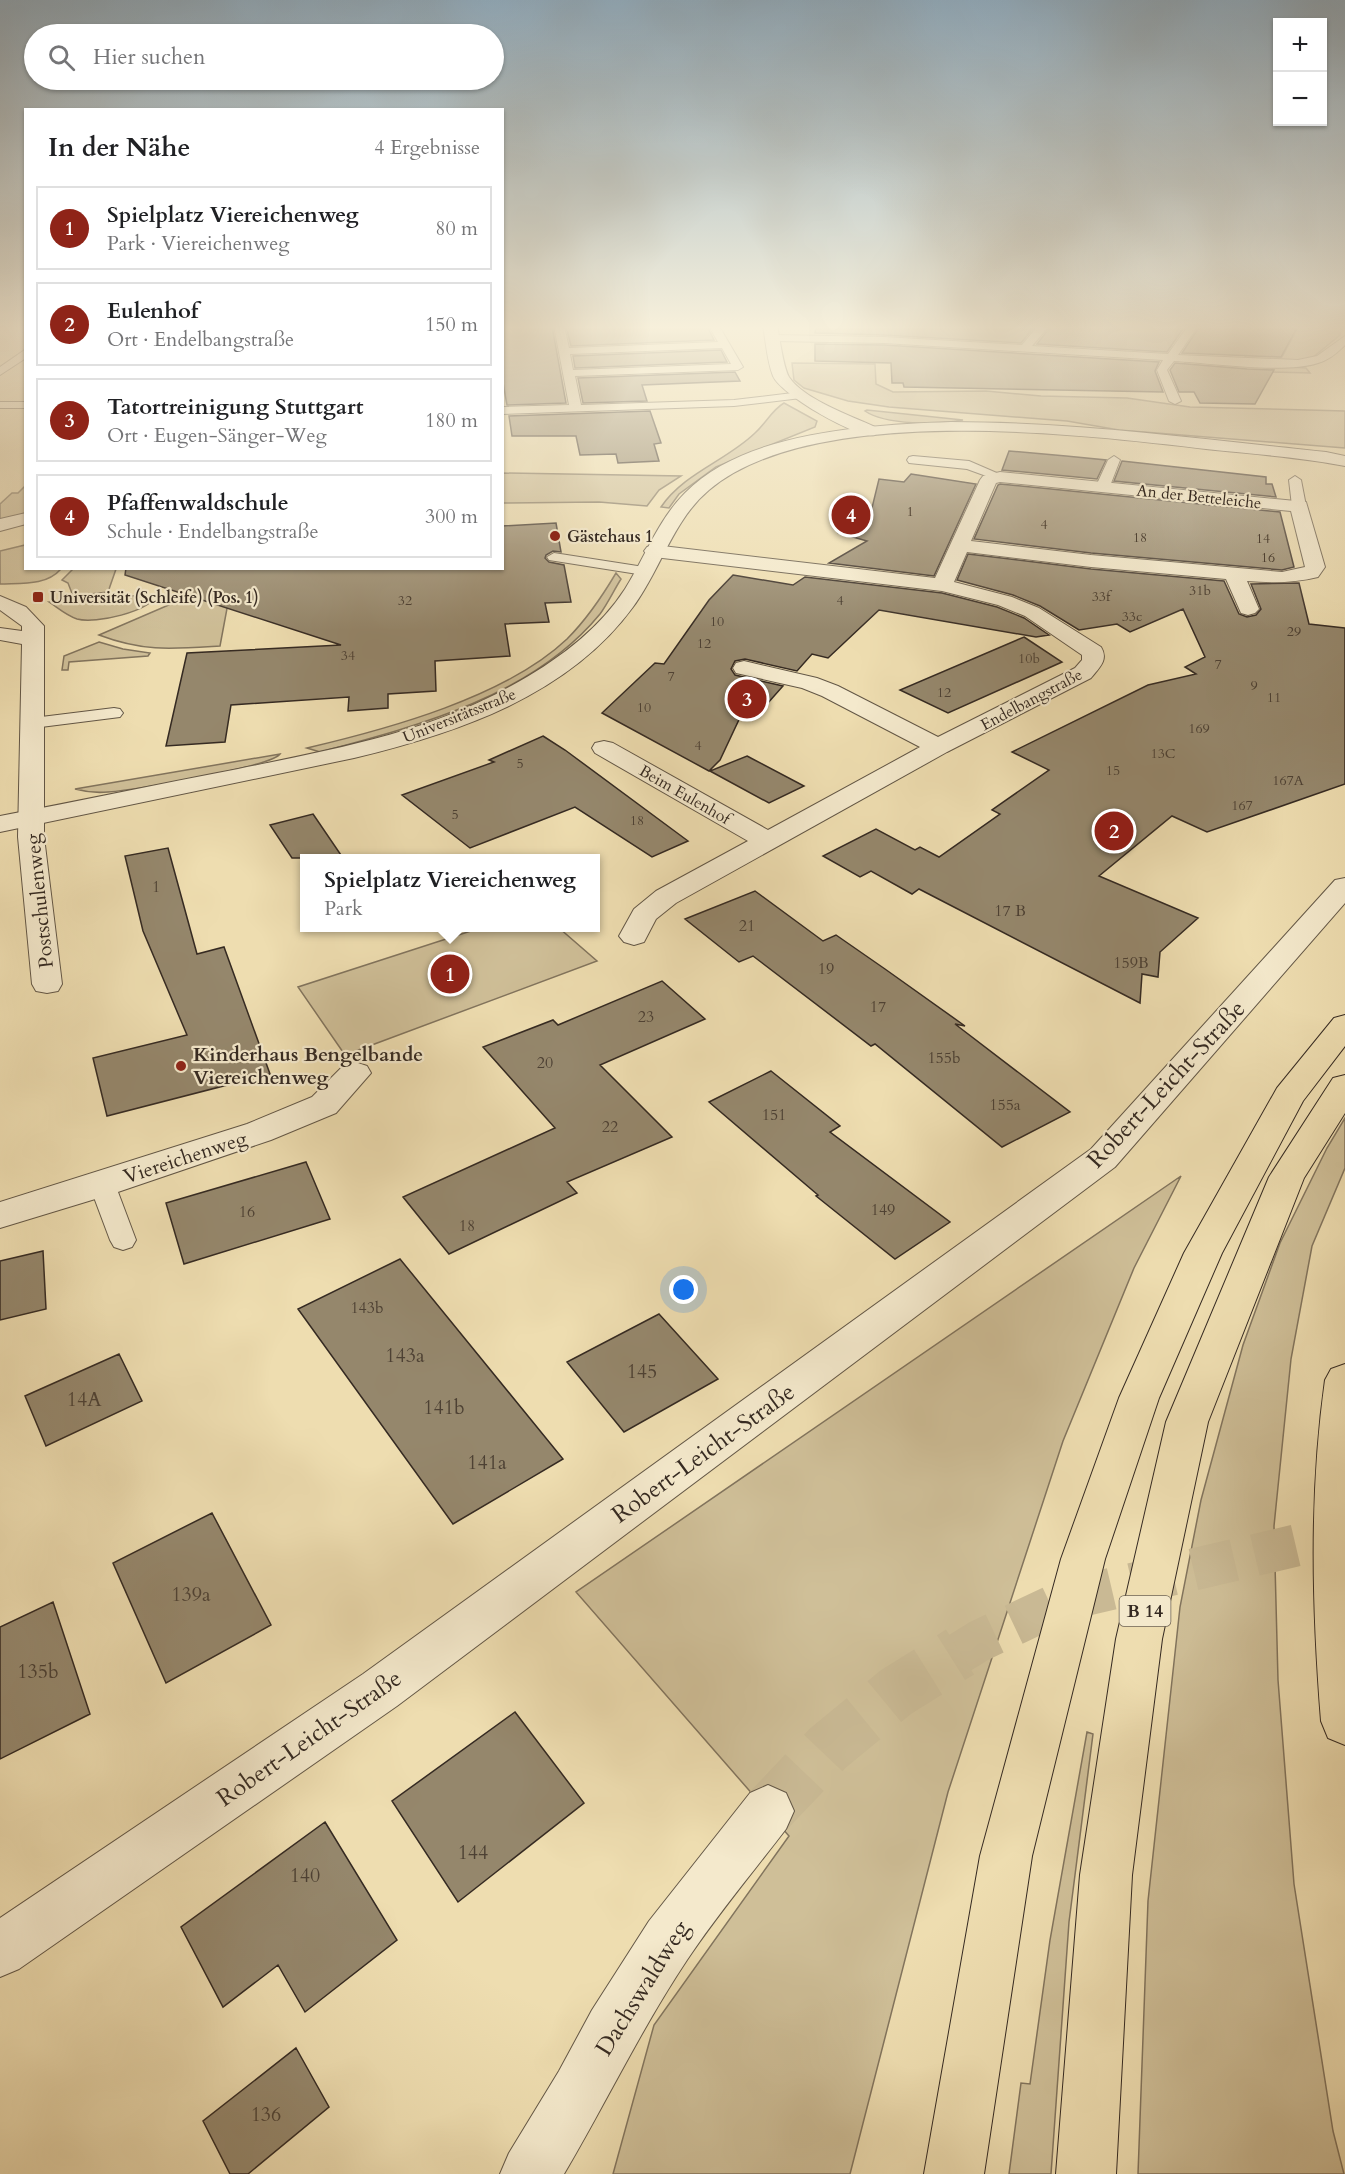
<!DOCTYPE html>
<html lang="de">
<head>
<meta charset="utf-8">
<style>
	:root { --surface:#fff; --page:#f2f2f2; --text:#202124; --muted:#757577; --line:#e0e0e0; --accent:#8f2418 }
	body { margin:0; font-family:Cardo,serif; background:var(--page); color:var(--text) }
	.controls { position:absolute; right:18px; top:18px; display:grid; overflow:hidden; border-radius:0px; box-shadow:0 2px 4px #0004 }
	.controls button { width:54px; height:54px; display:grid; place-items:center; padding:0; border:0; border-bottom:2px solid var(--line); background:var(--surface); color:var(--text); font:30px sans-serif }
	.you { position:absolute; left:684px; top:1290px; width:21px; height:21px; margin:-15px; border:4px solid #fff; border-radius:50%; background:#1a73e8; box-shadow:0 0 0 9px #1a73e833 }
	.badge { display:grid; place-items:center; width:39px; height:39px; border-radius:50%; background:var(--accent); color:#fff; font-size:20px; font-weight:700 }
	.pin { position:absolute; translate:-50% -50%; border:3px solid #fff; box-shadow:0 2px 6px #0006 }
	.popup { position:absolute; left:300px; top:854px; width:300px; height:78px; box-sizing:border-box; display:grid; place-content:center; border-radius:0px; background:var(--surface); filter:drop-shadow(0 2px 4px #0005); font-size:20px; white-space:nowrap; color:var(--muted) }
	.popup b { font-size:22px; color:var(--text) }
	.popup::after { content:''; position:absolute; left:50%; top:100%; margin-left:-12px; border:12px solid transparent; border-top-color:var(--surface) }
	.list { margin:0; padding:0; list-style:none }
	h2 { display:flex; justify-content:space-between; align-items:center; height:78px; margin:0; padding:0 24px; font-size:26px }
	h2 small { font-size:20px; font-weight:400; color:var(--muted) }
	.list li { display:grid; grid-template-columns:39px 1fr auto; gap:18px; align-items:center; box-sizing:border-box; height:84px; margin:0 12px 12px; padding:0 12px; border:2px solid var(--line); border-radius:0px }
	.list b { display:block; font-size:22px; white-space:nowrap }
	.list p { margin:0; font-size:20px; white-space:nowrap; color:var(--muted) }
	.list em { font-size:20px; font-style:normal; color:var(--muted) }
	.icon { flex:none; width:33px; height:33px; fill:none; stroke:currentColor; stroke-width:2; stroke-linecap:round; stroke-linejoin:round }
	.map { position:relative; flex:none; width:1345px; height:2174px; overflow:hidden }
	.search { position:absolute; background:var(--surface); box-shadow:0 2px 4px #0004; left:24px; top:24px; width:480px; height:66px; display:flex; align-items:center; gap:15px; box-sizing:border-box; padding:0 21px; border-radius:33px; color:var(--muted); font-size:22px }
	.panel { position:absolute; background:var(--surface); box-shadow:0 2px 4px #0004; left:24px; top:108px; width:480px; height:462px; border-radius:0px }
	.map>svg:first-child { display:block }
	.green { fill:#cfbf98; stroke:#82745d; stroke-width:1.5 }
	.building { fill:#95876c; stroke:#352a22; stroke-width:1.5 }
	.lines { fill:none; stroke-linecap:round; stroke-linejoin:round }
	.minor-tunnel-far1 { stroke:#c9b994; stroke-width:42; stroke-dasharray:42 21; stroke-linecap:butt }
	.minor-tunnel { stroke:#c9b994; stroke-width:53; stroke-dasharray:53 27; stroke-linecap:butt }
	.service-casing { stroke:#635746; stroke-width:2 }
	.pedestrian-casing { stroke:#635746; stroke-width:2 }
	.minor-casing { stroke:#635746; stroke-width:2 }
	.tertiary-casing { stroke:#635746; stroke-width:2 }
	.trunk-casing { stroke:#352a22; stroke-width:2 }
	.service { fill:#f4e9cc; fill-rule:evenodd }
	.pedestrian { fill:#f4e9cc; fill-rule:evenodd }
	.minor { fill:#f4e9cc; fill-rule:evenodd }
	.tertiary { fill:#f4e9cc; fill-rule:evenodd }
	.trunk { fill:#eeddb0; fill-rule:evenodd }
	.poi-dot { fill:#8f2418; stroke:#f4e9cc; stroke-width:2 }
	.labels { text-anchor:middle; stroke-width:4.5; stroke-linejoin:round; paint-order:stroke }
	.far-number-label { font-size:14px; fill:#4d4134 }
	.far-street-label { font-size:16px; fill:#352a22; stroke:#f4e9cc }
	.far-poi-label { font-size:16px; font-weight:bold; fill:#352a22; stroke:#f4e9cc; text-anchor:start }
	.number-label { font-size:16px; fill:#4d4134 }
	.shield { fill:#f4e9cc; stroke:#6e6355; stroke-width:1.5 }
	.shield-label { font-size:18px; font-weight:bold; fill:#352a22 }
	.street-label { font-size:20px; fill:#352a22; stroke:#f4e9cc }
	.poi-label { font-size:20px; font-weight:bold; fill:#352a22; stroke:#f4e9cc; text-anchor:start }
	.near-number-label { font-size:20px; fill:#4d4134 }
	.near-street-label { font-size:24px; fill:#352a22; stroke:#f4e9cc }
</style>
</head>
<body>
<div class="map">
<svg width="1345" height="2174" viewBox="0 0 1345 2174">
	<rect width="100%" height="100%" fill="#eeddb0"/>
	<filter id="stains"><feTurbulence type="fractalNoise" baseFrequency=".00333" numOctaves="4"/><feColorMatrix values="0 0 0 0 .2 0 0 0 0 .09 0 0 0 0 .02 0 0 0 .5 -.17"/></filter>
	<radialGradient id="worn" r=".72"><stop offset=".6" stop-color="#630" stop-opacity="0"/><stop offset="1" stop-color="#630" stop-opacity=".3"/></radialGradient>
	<path class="green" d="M1299 326H1339L1341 329 1340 335 1312 358 1295 361 1246 359 1245 355 1282 357Z
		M1193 361 1306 368 1310 373 1180 370 1185 362Z
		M792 363 875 364 876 384 893 392 986 391 1041 396 1127 398 1190 407 1345 411V448L1119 430 1067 421 889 407 848 401 804 388 794 380Z
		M784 403 817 421 815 427 716 467 679 494 669 508 661 507C684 473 726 461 755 433 766 423 772 410 784 403Z
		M865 411 867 410 963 420C939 425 885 425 865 411Z
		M502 473 681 476 659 490 647 506 599 502 503 503Z
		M25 486V515L0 521V504L12 493H18Z
		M25 545 26 568 61 569C46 586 22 583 0 584V551Z
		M74 568H116V569L108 592 73 596 68 583 62 580Z
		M616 573 621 579C614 590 608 603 600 614 533 696 418 726 320 752L307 748C388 729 506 697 567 639 586 620 603 595 616 573Z
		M231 587 220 646C172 649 144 652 99 635L208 588Z
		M158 594C149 612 96 624 77 619 67 616 58 608 49 602Z
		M99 642 123 649 150 653 148 656 69 662 68 670H62L64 656Z
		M280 754C271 767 132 790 108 792 97 793 86 792 75 789Z
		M480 928H559L597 961 345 1055 298 987Z
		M1345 1118V1168L1312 1246 1291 1359 1274 1526 1278 1680 1294 1884 1333 2131 1344 2174H1138L1148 1901 1180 1607 1201 1500 1243 1345 1280 1243 1327 1148Z
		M1181 1176 1134 1268 1063 1441 948 1792 850 2174H613L654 2025 789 1836 576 1592Z
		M1087 1732 1093 1734 1069 1922 1051 2174H1009L1021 2083 1030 2084 1050 1940Z"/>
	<path class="building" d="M502 326H552L566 403 507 405 502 377Z
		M566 326H707L714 340 571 346Z
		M816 326H1035L1021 343 884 335 815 333Z
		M1051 326H1185L1167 352 1037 344Z
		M1200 326H1298L1281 357 1182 353Z
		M815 344 884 345 1159 362 1155 371 1163 392 904 387 903 383H892L891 363 815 361Z
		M721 350 727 362 575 368 573 356Z
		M1175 363 1247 369 1274 370 1255 404 1200 403 1194 392H1179L1170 370Z
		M735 372 740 381 642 385 647 401 583 403 578 378Z
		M650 411 661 443 654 444 659 461 618 463 616 454 580 455 576 436H512L509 416Z
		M1009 451 1066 456 1106 460 1097 479 1002 470Z
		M1122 461 1266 477V484H1272L1276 497 1114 481Z
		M911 474 976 484 934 576 829 563 867 541 839 533 871 512 879 479 904 482Z
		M1000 484 1280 512 1294 567 1282 570 1091 553 974 539 998 485Z
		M556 523 561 552 553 551 546 555 545 558 549 562 564 565 571 602 545 603 549 622 505 624 510 656 435 661 436 691 388 694V708L348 711 349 697 231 705 225 742 166 746 187 653 341 645 125 575 126 568H502V526Z
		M968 554 1091 569 1224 581 1239 614 1247 617 1256 615 1261 609 1251 584 1299 583 1309 624 1345 628V784L1207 832 1172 816 1099 876 1198 918 1160 952 1158 977 1142 974 1140 1003 919 889 912 894 871 871 860 877 823 856 876 829 915 850 920 847 939 857 1000 814 992 810 1049 770 1012 752 1148 685 1196 674 1185 667 1205 657 1183 609 1130 632 1117 624 1079 630 1040 606 1013 595 957 580Z
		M733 575 793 585 805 577 942 593 997 607 1024 618 1049 635 1036 637 879 610 828 658 812 654 797 671 745 659 735 661 731 669 735 675 783 686 758 714 744 709 720 760 709 771 602 713 655 663 664 664 709 600Z
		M1024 637 1062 662 948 713 900 690Z
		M543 736 565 750 688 841 652 857 575 807 470 848 402 795 494 762 489 760Z
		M747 756 804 786 769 803 710 771Z
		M313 814 343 858H292L270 825Z
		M168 848 197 954 224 947 270 1074 107 1116 93 1058 187 1035 143 931 125 856Z
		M755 891 823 941 836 935 885 969 965 1026 955 1024 1070 1112 1002 1147 875 1044 871 1046 753 956 739 962 685 919Z
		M662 981 705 1019 600 1065 672 1137 567 1182 577 1193 449 1254 403 1197 555 1128 483 1047 553 1020 558 1025Z
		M771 1071 840 1126 830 1132 950 1222 895 1259 816 1196 818 1195 709 1102Z
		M306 1162 330 1219 184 1264 166 1203Z
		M43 1251 46 1309 0 1320V1261Z
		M400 1259 563 1459 453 1524 298 1309Z
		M659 1314 718 1379 624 1432 567 1362Z
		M119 1354 142 1401 46 1446 25 1396Z
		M212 1513 271 1625 166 1683 113 1563Z
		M53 1602 90 1714 0 1759V1627Z
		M515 1712 584 1803 458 1902 392 1801Z
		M325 1822 397 1940 305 2012 278 1965 223 2007 181 1927Z
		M296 2048 329 2107 248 2174H230L203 2121Z"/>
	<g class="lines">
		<path class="minor-tunnel-far1" d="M958 1654 979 1641 1068 1599 1298 1545 1345 1538"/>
		<path class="minor-tunnel" d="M768 1811 828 1748 896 1692 960 1652"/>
		<g class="service-casing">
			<path id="service" d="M554 326H564L569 348 718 342 709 326H719L743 367 738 370 575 376 581 405 734 400 801 392 807 395 801 398 734 406 502 414V407L569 405ZM722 348 731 364 573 370 570 354Z
				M1038 326H1049L1032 346 1168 354 1188 326H1198L1178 355 1298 360 1317 356 1345 336V345C1337 353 1329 360 1318 363 1285 374 1211 363 1174 361L1167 370 1181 401 1175 404 1169 401 1157 370 1163 360 884 343 774 341 769 338 774 335 884 337 1022 345Z
				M26 349V358L0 375V367Z
				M0 402H26V408H0Z
				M913 456 969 461 1006 477 1000 481 967 469 909 463 907 460 909 457Z
				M1114 456 1120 460 1110 486 1103 490 1098 489 1096 486 1108 460Z
				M1295 476 1301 480 1306 506 1299 510 1292 506 1289 480Z
				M554 553 644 567 651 571 644 575 549 560 547 557Z
				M114 708 120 709 123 713 120 717 33 728 27 727 24 723 27 719 33 718Z
				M102 1175 111 1178 115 1184 136 1240 132 1247 123 1250 114 1247 110 1240 89 1184 93 1178Z"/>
		</g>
		<g class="pedestrian-casing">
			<path id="pedestrian" d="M26 513V524L0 531V519Z"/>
		</g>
		<g class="minor-casing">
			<path id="minor" d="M763 326H777C780 339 783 366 789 377 803 399 852 416 875 427L877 431 875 435C857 439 780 394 773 376 767 361 766 342 763 326Z
				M1000 472 1306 502 1325 567 1318 577C1294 583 1272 583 1247 581L1259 609 1255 613 1248 615 1241 613 1226 579 1091 567 967 552 954 582 1012 597 1039 608 1101 647C1109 660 1099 668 1091 678L947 752 676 903 656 919 644 942 634 945 624 942 619 936 634 909 656 891 748 841 595 753 592 748 595 743 604 741 613 743 768 830 920 747 822 696 802 688 736 673 733 668 736 663 744 661 817 678 838 686 938 737 1075 668 1082 660V655L1025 616 998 605 942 591 654 557 647 555 644 551 647 547 654 545 935 578 980 480 983 476ZM1000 482 1291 511 1305 567 1282 572 1091 555 971 541 996 483Z
				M0 596 26 607 44 626V837L62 984 58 991 47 993 36 991 32 984 18 837 22 644 0 640V628L22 631V626L0 610Z
				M1345 878V903L1115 1167 397 1706 19 1969 0 1977V1918L363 1674 1091 1149 1335 880Z
				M355 1062 367 1066 371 1073 336 1113 271 1140 115 1193 0 1228V1202L247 1124 312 1097 343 1066Z
				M768 1785 786 1793 794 1811 786 1829C753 1872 717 1915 687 1960 641 2029 606 2103 564 2174H500L509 2153 559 2071 592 2010 649 1921 750 1793Z"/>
		</g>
		<g class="tertiary-casing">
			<path id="tertiary" d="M951 422C1077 422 1201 439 1326 452L1345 456V466C1300 457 1252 454 1206 449 1078 434 814 402 709 490 673 520 661 569 633 607 568 696 457 733 354 758L0 832V816C80 801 159 784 238 769 330 750 428 733 511 686 555 662 598 631 625 589 645 557 658 520 685 493 745 431 869 425 951 422Z"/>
		</g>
		<g class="trunk-casing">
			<path id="trunk" d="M1345 1015V1046L1303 1101 1222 1253 1159 1398 1105 1559 1032 1856 984 2174H924L980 1856 1061 1559 1119 1398 1184 1253 1277 1088 1334 1018Z
				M1345 1075V1113L1304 1178 1208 1422 1162 1639 1132 1875 1116 2174H1056L1080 1875 1116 1639 1166 1422 1269 1177 1333 1078Z
				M1345 1364V1745L1328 1738 1321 1721C1312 1607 1309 1494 1325 1380L1331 1369Z"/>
		</g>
		<use href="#service" class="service"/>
		<use href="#pedestrian" class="pedestrian"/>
		<use href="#minor" class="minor"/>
		<use href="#tertiary" class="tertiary"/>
		<use href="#trunk" class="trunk"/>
	</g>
	<linearGradient id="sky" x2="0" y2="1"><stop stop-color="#91acbe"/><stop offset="0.52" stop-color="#f7f0db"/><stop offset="1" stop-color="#f7f0db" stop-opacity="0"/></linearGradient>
	<rect width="1345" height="630" fill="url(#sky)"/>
	<g class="poi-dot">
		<circle cx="555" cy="536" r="6"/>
		<rect x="32" y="591" width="12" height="12" rx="3"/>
		<circle cx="181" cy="1066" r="6"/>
	</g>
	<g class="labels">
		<g class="far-number-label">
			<text x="910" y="516">1</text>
			<text x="1044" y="529">4</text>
			<text x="1140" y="542">18</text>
			<text x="1263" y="543">14</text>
			<text x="1268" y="562">16</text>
			<text x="1200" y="595">31b</text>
			<text x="1101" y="601">33f</text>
			<text x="405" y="605">32</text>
			<text x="840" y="605">4</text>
			<text x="1132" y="621">33c</text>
			<text x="717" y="626">10</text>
			<text x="1294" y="636">29</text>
			<text x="704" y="648">12</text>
			<text x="348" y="660">34</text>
			<text x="1029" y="663">10b</text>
			<text x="1218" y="669">7</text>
			<text x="671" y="681">7</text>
			<text x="1254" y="690">9</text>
			<text x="944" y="697">12</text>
			<text x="1274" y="702">11</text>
			<text x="644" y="712">10</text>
			<text x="1199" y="733">169</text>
			<text x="698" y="750">4</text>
			<text x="1163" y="758">13C</text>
			<text x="520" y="768">5</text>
			<text x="1113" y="775">15</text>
			<text x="1288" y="785">167A</text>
			<text x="1242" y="810">167</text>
			<text x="455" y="819">5</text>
			<text x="637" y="825">18</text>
		</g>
		<g class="far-street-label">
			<text transform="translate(1199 496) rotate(6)" y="6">An der Betteleiche</text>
			<text transform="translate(1031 699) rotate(-28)" y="6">Endelbangstraße</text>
			<text transform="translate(459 715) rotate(-22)" y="6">Universitätsstraße</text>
			<text transform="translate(685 794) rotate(30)" y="6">Beim Eulenhof</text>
		</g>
		<g class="far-poi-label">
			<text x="567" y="542">Gästehaus 1</text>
			<text x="50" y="603">Universität (Schleife) (Pos. 1)</text>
		</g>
		<g class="number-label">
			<text x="156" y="892">1</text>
			<text x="1010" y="916">17 B</text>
			<text x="747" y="931">21</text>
			<text x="1131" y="968">159B</text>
			<text x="826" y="974">19</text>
			<text x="878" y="1012">17</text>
			<text x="646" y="1022">23</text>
			<text x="944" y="1063">155b</text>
			<text x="545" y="1068">20</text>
			<text x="1005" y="1110">155a</text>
			<text x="774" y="1120">151</text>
			<text x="610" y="1132">22</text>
			<text x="883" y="1215">149</text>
			<text x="247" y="1217">16</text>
			<text x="467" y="1231">18</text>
			<text x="367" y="1313">143b</text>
		</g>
		<rect class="shield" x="1119.5" y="1596" width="51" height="30" rx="4.5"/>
		<g class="shield-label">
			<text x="1145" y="1617">B 14</text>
		</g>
		<g class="street-label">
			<text transform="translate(39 901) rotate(-96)" y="7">Postschulenweg</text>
			<text transform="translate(185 1157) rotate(-18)" y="7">Viereichenweg</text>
		</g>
		<g class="poi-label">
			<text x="193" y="1061">Kinderhaus Bengelbande<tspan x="193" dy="23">Viereichenweg</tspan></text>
		</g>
		<g class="near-number-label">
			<text x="405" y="1362">143a</text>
			<text x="642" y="1378">145</text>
			<text x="84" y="1406">14A</text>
			<text x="444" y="1414">141b</text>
			<text x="487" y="1469">141a</text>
			<text x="191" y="1601">139a</text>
			<text x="38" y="1678">135b</text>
			<text x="473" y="1859">144</text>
			<text x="305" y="1882">140</text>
			<text x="266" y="2121">136</text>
		</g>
		<g class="near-street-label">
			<text transform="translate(1166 1084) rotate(-47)" y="8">Robert-Leicht-Straße</text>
			<text transform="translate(703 1453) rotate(-36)" y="8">Robert-Leicht-Straße</text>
			<text transform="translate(309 1738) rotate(-35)" y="8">Robert-Leicht-Straße</text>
			<text transform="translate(642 1988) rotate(-58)" y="8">Dachswaldweg</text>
		</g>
	</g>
	<rect width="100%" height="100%" filter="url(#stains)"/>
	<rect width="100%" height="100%" fill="url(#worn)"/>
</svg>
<div class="controls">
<button>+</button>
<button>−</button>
</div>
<div class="you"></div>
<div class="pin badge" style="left:450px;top:974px">1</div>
<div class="popup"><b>Spielplatz Viereichenweg</b>Park</div>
<div class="pin badge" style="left:1114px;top:831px">2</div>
<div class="pin badge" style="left:747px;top:699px">3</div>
<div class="pin badge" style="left:851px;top:515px">4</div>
<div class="search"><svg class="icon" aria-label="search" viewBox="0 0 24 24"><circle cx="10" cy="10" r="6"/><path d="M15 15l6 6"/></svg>Hier suchen</div>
<section class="panel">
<h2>In der Nähe<small>4 Ergebnisse</small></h2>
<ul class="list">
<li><span class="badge">1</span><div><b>Spielplatz Viereichenweg</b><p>Park · Viereichenweg</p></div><em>80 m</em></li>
<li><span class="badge">2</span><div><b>Eulenhof</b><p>Ort · Endelbangstraße</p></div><em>150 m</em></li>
<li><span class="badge">3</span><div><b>Tatortreinigung Stuttgart</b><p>Ort · Eugen-Sänger-Weg</p></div><em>180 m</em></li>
<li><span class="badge">4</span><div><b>Pfaffenwaldschule</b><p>Schule · Endelbangstraße</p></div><em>300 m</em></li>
</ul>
</section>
</div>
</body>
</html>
